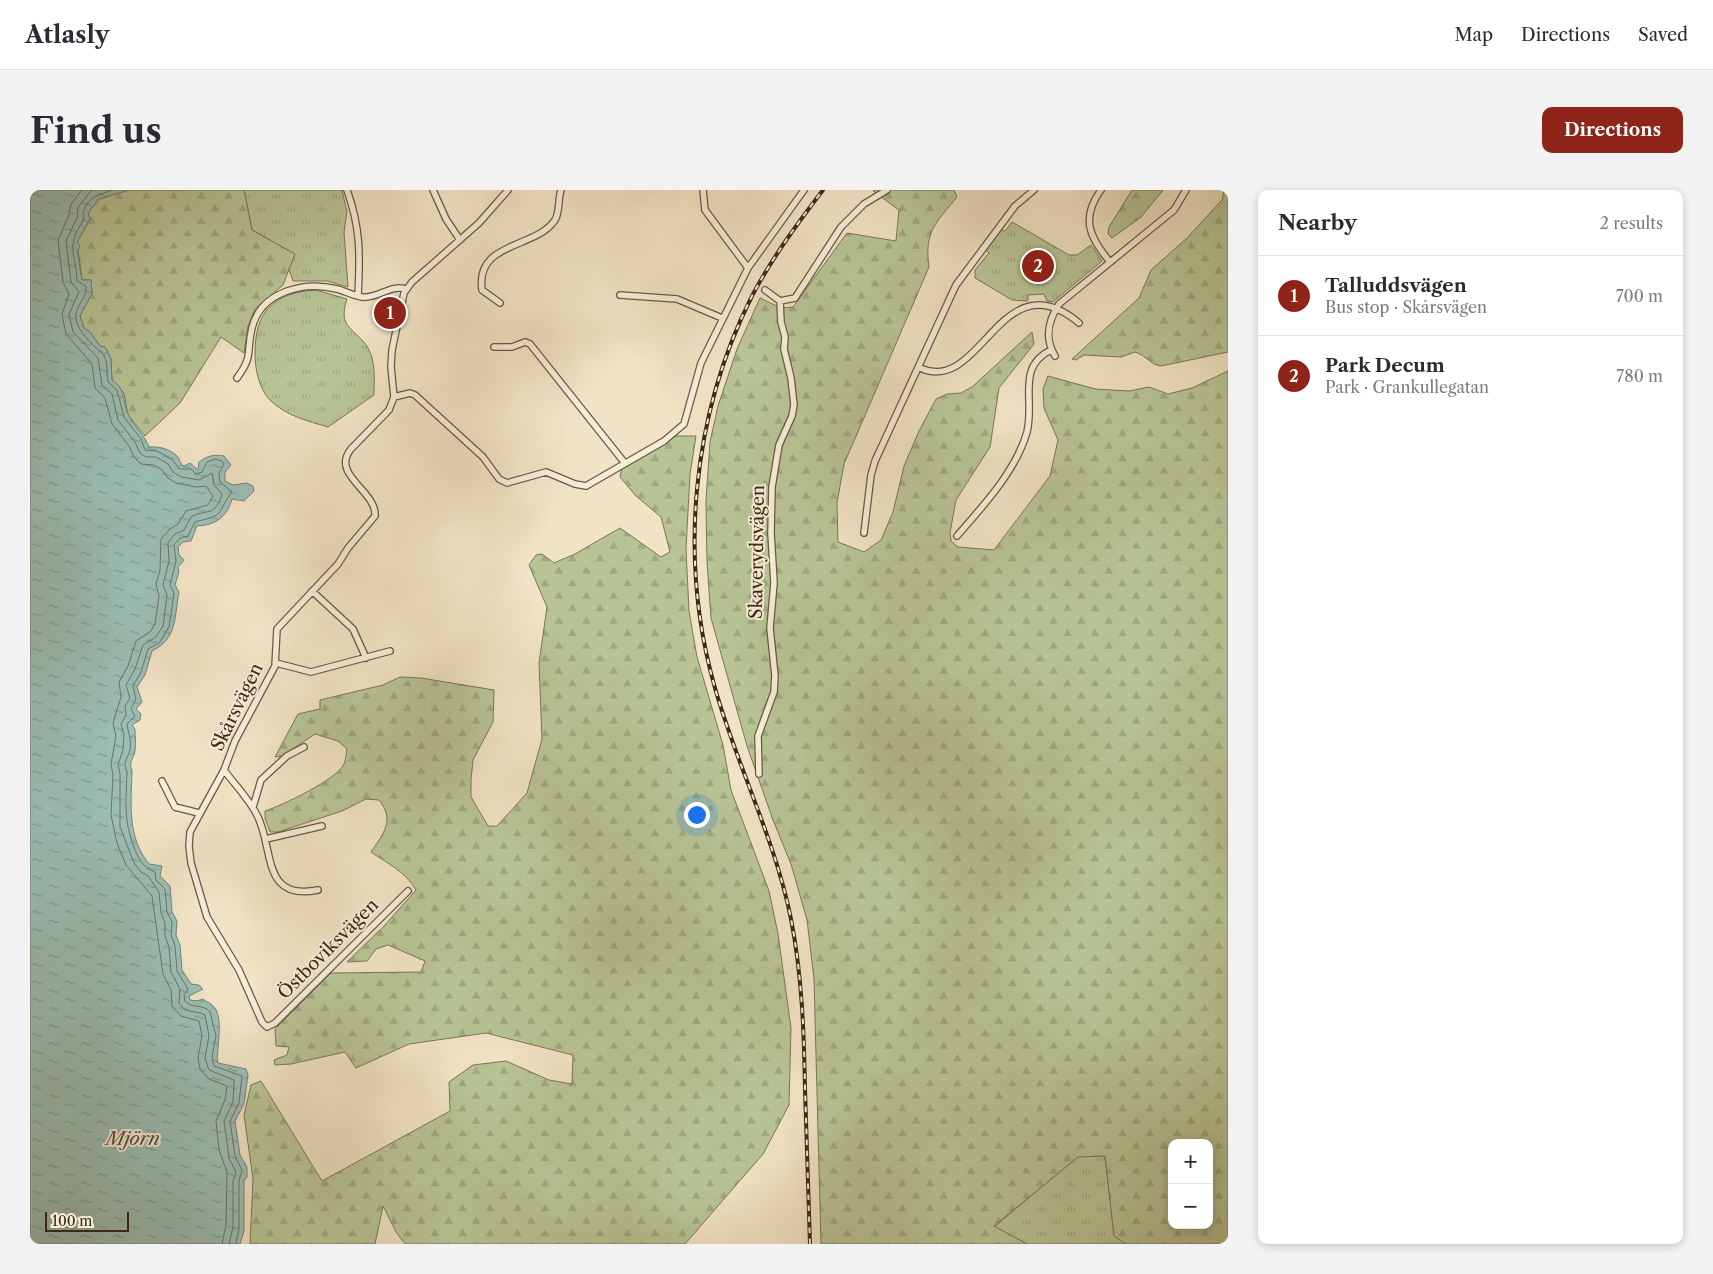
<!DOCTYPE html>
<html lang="en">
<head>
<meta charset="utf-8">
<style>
	:root { --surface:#fff; --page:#f2f2f3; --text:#2b2b33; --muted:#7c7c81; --line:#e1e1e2; --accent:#8f2418 }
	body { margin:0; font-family:"Libre Caslon Text",serif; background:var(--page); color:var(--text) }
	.controls { position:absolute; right:15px; bottom:15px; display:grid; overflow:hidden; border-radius:10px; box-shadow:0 2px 8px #0003 }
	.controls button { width:45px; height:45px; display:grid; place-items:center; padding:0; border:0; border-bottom:1px solid var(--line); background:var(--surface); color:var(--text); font:25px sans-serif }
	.scale { position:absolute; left:15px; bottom:12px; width:84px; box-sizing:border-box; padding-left:5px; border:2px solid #3d2915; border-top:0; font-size:14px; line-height:18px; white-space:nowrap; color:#3d2915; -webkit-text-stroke:4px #f6edd9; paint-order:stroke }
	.you { position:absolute; left:666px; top:624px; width:18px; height:18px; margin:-12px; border:4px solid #fff; border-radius:50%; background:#1a73e8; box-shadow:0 0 0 8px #1a73e833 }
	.badge { display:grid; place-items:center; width:32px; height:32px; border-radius:50%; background:var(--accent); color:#fff; font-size:16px; font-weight:700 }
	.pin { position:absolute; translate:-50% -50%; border:2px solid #fff; box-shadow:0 1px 5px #0006 }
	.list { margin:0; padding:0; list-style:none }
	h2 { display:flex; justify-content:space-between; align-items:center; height:65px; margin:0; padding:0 20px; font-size:21px }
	h2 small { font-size:16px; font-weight:400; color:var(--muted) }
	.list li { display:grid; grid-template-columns:32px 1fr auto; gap:15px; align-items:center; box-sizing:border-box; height:80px; padding:0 20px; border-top:1px solid var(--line) }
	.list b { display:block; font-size:19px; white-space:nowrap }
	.list p { margin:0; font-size:16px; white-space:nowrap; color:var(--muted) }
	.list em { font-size:16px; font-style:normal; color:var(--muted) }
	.map { position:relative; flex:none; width:1198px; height:1054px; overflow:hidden; border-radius:10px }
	header { display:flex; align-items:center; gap:30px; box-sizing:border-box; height:70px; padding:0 25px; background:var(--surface); border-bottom:1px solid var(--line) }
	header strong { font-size:24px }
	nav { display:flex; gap:28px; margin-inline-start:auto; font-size:18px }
	.intro { display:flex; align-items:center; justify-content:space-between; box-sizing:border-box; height:120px; padding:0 30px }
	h1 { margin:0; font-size:35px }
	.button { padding:12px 22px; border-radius:10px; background:var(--accent); color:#fff; font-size:18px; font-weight:700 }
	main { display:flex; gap:30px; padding:0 30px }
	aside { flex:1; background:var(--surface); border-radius:10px; box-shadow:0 2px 8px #0003 }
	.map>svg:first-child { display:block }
	.grass { fill:url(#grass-tufts); stroke:#7a7656 }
	.forest { fill:url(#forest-firs); stroke:#7a7656; fill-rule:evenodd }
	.water { fill:url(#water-ripples); stroke:#758275 }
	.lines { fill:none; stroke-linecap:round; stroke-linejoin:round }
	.shore { stroke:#6c7465; stroke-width:1 }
	.street-casing { stroke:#6a5841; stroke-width:8 }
	.street { stroke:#f6edd9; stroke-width:5.5 }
	.rail-casing { stroke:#3d2915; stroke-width:4 }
	.rail { stroke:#f6edd9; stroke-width:2; stroke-dasharray:5.5; stroke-linecap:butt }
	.labels { text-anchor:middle; stroke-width:4; stroke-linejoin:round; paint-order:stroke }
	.street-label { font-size:18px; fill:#3d2915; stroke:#f6edd9 }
	.water-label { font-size:19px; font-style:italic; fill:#544e3d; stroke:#f6edd9 }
</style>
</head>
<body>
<header>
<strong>Atlasly</strong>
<nav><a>Map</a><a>Directions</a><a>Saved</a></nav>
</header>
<div class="intro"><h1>Find us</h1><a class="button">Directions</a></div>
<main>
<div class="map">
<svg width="1198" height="1054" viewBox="0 0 1198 1054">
	<defs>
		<pattern id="grass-tufts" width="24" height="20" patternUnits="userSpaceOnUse" patternTransform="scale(1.25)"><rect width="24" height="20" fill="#b8c496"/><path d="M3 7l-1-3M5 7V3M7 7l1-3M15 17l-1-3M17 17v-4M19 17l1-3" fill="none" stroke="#9fa880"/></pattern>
		<pattern id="forest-firs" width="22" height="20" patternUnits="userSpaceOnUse" patternTransform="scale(1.25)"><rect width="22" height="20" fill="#b8c496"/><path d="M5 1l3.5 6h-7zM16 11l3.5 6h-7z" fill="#9fa880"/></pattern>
		<pattern id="water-ripples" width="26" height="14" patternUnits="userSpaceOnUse" patternTransform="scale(1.25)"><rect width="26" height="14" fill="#9bbeb5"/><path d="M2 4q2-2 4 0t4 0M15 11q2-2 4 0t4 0" fill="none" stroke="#809a92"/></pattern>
	</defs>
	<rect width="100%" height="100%" fill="#f1e3c5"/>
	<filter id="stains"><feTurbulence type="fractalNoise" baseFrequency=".004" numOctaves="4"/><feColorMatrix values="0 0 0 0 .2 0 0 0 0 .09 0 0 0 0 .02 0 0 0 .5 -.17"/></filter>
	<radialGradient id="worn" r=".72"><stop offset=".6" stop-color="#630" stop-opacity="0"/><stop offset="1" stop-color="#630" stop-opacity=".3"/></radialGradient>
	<path class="grass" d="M214 0H312L317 22 314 42 318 97 297 91H263L259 79 264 64 222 40Z
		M982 32 1039 65H1047L1061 55 1072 71 1023 112 1017 111 1014 104 998 105V111L982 110 945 88V80L959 63 955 59 971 39 975 41Z
		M286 100 317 109C307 139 325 137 338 158 346 172 344 189 344 205L298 237C278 231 256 226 240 210 229 199 225 179 225 164 225 121 243 103 286 100Z
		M1048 966H1075L1084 1045 1096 1054H997L964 1037Z"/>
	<path class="forest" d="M99 0H214L222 40 265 64 253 95 225 119 218 136 214 163 191 147 150 213 115 246 98 225 94 203 82 190 81 169 75 157 70 156 60 142 54 138 50 126 62 103 61 90H52L47 52 60 29 58 23 69 9Z
		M845 0H924L927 7C906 33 894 41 899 77L814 274 807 313 808 352 834 362 851 350 863 322 874 276 889 241 906 209 917 204 931 203 942 197 1002 142 1004 154 969 198 960 257 926 310 920 343 921 351 928 357 964 360 1020 286 1028 250 1014 218 1013 199 1018 186 1065 199 1099 201 1119 197 1138 204 1162 198 1198 181V1054H1096L1084 1046 1075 966 1048 967 964 1036 997 1054H791L784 789 777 730 761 674 743 630 717 556 681 428 677 372 676 311 680 252 688 216 707 159 730 108 751 118 763 117 817 43 866 51 869 20 843 1ZM1142 953H1179V1035H1142Z
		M1102 0H1133L1111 27 1082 48 1078 44 1079 37Z
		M1194 0H1198V162L1131 176 1124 174 1112 165 1105 162 1091 167 1054 165 1046 170 1042 169 1109 108 1121 80 1157 48 1192 10Z
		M646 246H666L660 284 656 359 659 421 667 467 693 555 701 600 739 701 748 744 761 838 759 915 733 964 655 1054H375L366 1042 353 1016 345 1054H220L223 989 214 925 221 895 231 891 292 991 420 921 419 892 443 875 476 871 519 890 542 894 543 865 456 843 379 854 326 878 315 862 261 874 245 875 244 870 257 865 259 857 246 856 245 839 301 783 391 782 395 771 358 755 346 759 337 771 317 772 355 735 386 700C375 681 358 674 341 662 354 643 365 630 349 610L336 609 312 621 248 642H240L235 628V621C251 616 308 589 314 574 316 570 316 563 317 559L308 551 285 544 252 566 245 567 268 524 290 519V510L353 495 370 487 391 488 464 500 463 532 443 570 441 590V607L458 636H467L497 603 512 549 509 473 517 417 499 375 506 365 512 364 524 373 545 364 590 338 631 367 640 362 631 327 606 306 590 287 592 277Z"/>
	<path class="water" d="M0 0H99L69 9 58 23 60 29 47 52 50 56 47 61 52 90H61L62 103 50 126 54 138 60 142 70 156 75 157 81 169 82 190C96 199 92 210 98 224 103 236 114 244 119 257 128 256 140 259 147 266 151 270 149 273 154 276L160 273 168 280 169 272C177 266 184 264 194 266L201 275 195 282V291L203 295 217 293 223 296 224 301 214 311 202 309C197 327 186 335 167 336L161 351 153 352 148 357 149 365 154 370 148 377 149 382 145 395 149 402C144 427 148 448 122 461L115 485 107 497 112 512 106 519 111 524 110 530 102 535 105 539C105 546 106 554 105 561 104 569 98 571 102 581 101 614 97 647 119 674L132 676 130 686 140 696 142 722 147 731 146 745 150 755 152 780 161 794 169 795 173 799 159 806 160 810 167 811 173 809C176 812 179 812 182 815 196 826 185 862 188 873L216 879 218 885 214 914 205 931 210 965 217 977V987L214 991V1041L210 1054H0Z"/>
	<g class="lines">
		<path class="shore" d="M52 0 41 14 39 25 28 50 33 92 39 104 32 124 36 144 62 174 65 198 75 208 82 234 99 256 104 267 111 274 124 275 132 280 138 288 146 293 166 297 176 296 183 306 178 315 156 321 148 334 140 339 131 349 130 380 126 394 129 406 125 434 121 441 106 451 98 476 89 492 91 507 83 533 86 546 81 574 83 585 81 625 87 653 96 675 122 706 133 784 141 800 142 816 151 826 169 831 172 846 168 868 170 879 179 889 197 896 195 910 186 931 189 960 197 982 196 1035 192 1054
			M62 0 48 17 47 28 36 51 41 92 49 102 39 124 43 142 68 168 72 195 82 204 88 230 105 252 110 263 116 267H126L138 274 143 282 151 287 169 290 182 283 184 295 192 304C185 328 177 318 161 327L154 340 145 344 138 353 139 371 133 395 137 405 133 436 126 447 113 455 105 479 96 495 100 508 95 516 96 525 91 534 94 546 93 560 88 575 90 584V637L104 673 111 682 118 686 129 702 131 723 135 733V746L139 757 141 782 150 799 149 813C155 824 166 820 175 825L179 846 175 868 179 880 204 890 203 912 194 931 199 968 206 982 203 991V1037L199 1054
			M82 0C70 5 59 6 54 20 52 24 55 27 53 31 35 58 46 62 47 91L56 96C58 108 44 116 46 129 48 142 62 154 71 162 79 169 76 183 78 192L87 200 94 227 111 249 115 260 127 261 142 269 149 279H161L166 284 172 282 177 272 185 269 192 271 194 274 189 283 190 292 202 302C185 324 198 324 165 332L158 346 150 348 144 355 146 371 140 395 144 403 139 437 130 452 118 459 111 482 103 496 106 509 101 519 105 526 97 534C98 542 103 554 99 563 96 571 93 573 97 582 96 614 93 629 105 660 110 671 113 677 125 682L126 690 135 699 137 722 142 732 141 745 145 756 147 781 158 799 154 805 155 811C162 819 172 813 180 822L186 846 182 867 184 876 212 886 209 913 200 931 205 966 212 980 209 991V1039L206 1054"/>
		<g class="street-casing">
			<path id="street" d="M317 0C331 39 330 66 328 106
				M403 0 416 29 430 50
				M1071 0C1050 29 1060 48 1080 72
				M718 78 774 0
				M735 100 750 111 765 108 811 37 834 14 857 0
				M590 105 647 109 692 128
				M470 113 452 100C445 51 506 59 525 30 530 22 528 9 531 0
				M464 157H482L495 152 500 154 594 272
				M1025 166C1014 148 1018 131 1029 114L1144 20 1156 0
				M890 178C952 206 970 67 1049 133
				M207 188C224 165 216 162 222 138 231 101 274 91 307 99 315 101 324 106 332 107 348 109 360 94 376 99
				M364 207 380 203 385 205 453 267 469 289 477 293 516 282 545 294 556 296 634 251 654 234 671 173 718 78 675 20 673 0
				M834 343 841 285 845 271 926 95 985 16 1004 0
				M927 346C953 316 986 281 997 242 1005 210 986 177 1021 160
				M282 401 323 439 336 468
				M246 473 281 482 360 461
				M194 580C205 595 220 610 228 627 244 661 232 711 288 700
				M729 584 728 546 744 502 745 486 740 438 744 393 741 343 742 297 749 255 762 226 764 215 761 188 754 159 755 147 751 132 750 111
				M132 591 145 617 169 623
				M223 617 231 590 257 566 274 557
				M236 649 292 636
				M378 701 245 833 237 837 232 832 209 780 177 727 161 673 159 656 160 642 194 580 205 551 245 476 247 439 308 374 318 358 345 326C347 301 300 285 321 259L359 220 364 207 361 177 362 160 374 103 382 92 449 33 478 0"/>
		</g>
		<use href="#street" class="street"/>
		<g class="rail-casing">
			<path id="rail" d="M780 1054C778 1002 777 951 775 899 774 842 772 785 761 729 745 649 707 576 685 498 648 369 662 225 722 106 742 68 767 34 793 0"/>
		</g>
		<use href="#rail" class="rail"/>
	</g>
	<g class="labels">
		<g class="street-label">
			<text transform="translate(727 362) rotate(-89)" y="6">Skaverydsvägen</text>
			<text transform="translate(207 517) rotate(-64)" y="6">Skårsvägen</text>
			<text transform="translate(298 759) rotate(-45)" y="6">Östboviksvägen</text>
		</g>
		<g class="water-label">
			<text x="103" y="955">Mjörn</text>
		</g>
	</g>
	<rect width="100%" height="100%" filter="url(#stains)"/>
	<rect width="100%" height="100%" fill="url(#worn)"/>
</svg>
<div class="controls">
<button>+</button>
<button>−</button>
</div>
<div class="scale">100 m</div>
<div class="you"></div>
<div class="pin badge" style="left:360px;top:123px">1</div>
<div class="pin badge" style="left:1008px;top:76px">2</div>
</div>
<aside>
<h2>Nearby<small>2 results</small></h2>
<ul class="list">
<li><span class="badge">1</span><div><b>Talluddsvägen</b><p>Bus stop · Skårsvägen</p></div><em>700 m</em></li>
<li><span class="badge">2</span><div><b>Park Decum</b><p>Park · Grankullegatan</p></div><em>780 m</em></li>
</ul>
</aside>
</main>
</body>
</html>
